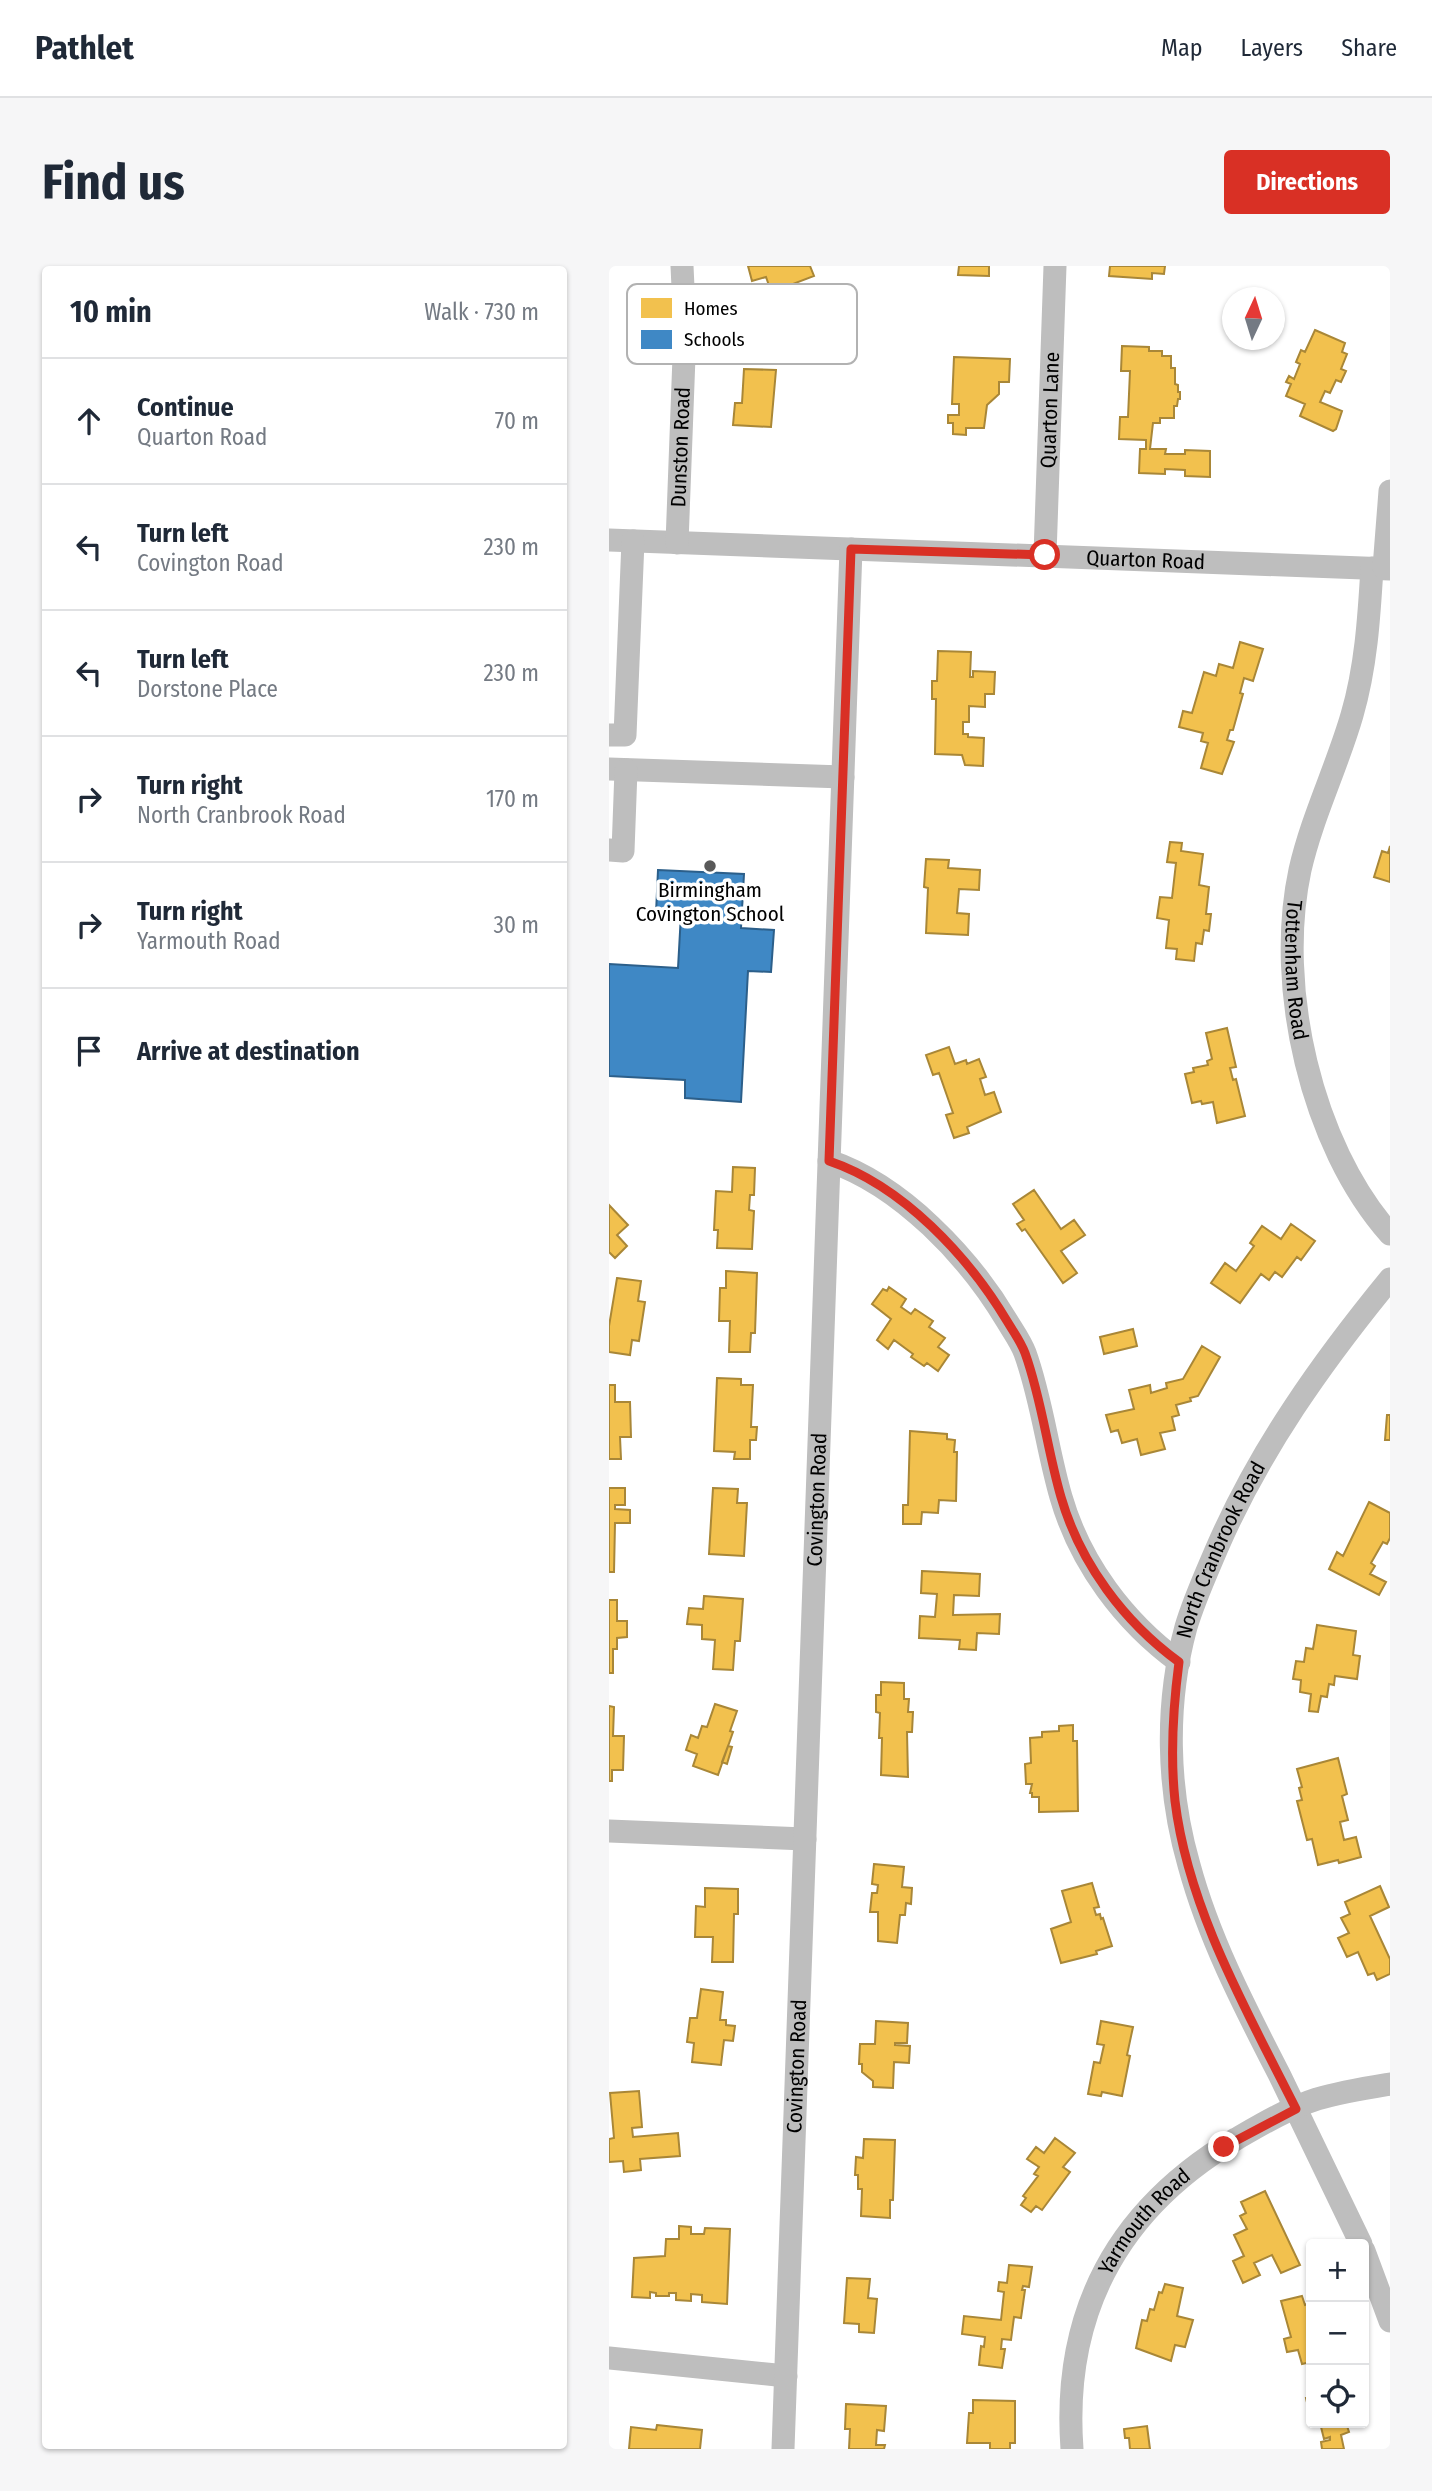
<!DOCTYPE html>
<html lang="en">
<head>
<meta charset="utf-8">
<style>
	:root { --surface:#fff; --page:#f6f6f7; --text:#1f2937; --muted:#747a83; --line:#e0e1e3; --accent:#d93025 }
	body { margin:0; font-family:"Fira Sans Condensed",sans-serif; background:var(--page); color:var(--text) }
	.controls { position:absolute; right:21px; bottom:21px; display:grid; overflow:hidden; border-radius:7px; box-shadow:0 2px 5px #0004 }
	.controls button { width:63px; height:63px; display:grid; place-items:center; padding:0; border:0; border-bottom:2px solid var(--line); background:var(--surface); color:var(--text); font:35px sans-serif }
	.compass { position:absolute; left:613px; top:21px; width:63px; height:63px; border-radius:50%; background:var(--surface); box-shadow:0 2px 5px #0004; rotate:4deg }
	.stop { position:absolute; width:21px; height:21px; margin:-16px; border:5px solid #d93025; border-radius:50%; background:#fff }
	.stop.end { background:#d93025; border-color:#fff; box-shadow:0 2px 7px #0008 }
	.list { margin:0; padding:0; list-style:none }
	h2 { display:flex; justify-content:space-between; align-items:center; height:91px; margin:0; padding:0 28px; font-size:30px }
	h2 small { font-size:23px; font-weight:400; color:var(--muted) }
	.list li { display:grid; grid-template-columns:46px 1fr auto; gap:21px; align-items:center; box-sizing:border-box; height:126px; padding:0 28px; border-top:2px solid var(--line) }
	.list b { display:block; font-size:26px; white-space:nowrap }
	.list p { margin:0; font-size:23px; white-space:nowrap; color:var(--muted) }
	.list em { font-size:23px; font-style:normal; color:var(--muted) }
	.icon { flex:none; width:38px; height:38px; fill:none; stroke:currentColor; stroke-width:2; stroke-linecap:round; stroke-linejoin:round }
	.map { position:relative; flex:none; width:781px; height:2183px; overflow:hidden; border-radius:7px }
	header { display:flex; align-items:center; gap:42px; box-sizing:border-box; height:98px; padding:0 35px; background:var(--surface); border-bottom:2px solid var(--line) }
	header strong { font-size:33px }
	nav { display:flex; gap:38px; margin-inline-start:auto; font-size:24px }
	.intro { display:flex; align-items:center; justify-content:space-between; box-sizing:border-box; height:168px; padding:0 42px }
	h1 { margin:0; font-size:49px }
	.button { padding:18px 32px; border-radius:7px; background:var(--accent); color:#fff; font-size:24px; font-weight:700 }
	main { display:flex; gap:42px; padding:0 42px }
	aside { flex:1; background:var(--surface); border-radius:7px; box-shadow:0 2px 5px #0004 }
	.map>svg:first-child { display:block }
	.homes { fill:#f2c14e; stroke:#a98737; stroke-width:2 }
	.schools { fill:#3f88c5; stroke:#2c5f8a; stroke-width:2 }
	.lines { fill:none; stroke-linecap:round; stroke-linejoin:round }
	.minor { stroke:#bebebe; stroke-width:23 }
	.route { stroke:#d93025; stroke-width:9 }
	.poi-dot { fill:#595959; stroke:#fff; stroke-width:2.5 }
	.labels { text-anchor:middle; stroke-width:7; stroke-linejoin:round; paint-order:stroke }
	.street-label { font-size:21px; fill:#000; stroke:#fff }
	.poi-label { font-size:21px; fill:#000; stroke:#fff }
	.key { fill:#fff; stroke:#b2b2b2; stroke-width:2 }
	.key-label { font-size:19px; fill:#000 }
</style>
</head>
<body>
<header>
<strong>Pathlet</strong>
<nav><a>Map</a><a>Layers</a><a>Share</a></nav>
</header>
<div class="intro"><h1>Find us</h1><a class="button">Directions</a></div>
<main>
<aside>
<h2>10 min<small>Walk · 730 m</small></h2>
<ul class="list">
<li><svg class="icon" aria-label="ahead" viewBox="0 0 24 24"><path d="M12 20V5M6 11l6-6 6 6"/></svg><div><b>Continue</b><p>Quarton Road</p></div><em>70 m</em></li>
<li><svg class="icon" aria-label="left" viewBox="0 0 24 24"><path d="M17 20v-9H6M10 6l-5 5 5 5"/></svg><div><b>Turn left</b><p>Covington Road</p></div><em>230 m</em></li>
<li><svg class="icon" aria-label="left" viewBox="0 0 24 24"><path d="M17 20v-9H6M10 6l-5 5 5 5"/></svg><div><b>Turn left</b><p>Dorstone Place</p></div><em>230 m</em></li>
<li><svg class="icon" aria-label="right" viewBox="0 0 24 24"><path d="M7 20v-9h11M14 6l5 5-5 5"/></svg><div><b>Turn right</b><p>North Cranbrook Road</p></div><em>170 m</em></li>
<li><svg class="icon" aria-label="right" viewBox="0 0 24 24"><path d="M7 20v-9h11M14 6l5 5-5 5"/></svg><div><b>Turn right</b><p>Yarmouth Road</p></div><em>30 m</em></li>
<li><svg class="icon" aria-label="arrive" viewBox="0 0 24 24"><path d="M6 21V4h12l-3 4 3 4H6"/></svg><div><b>Arrive at destination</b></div></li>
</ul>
</aside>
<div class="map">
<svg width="781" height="2183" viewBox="0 0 781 2183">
	<rect width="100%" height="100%" fill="#fff"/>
	<path class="homes" d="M139 0H201L205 10 181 19 183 26 164 31 157 11 143 15Z
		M350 0H380V10L349 9Z
		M501 0H556L555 8 543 7V13L500 10Z
		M706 64 736 77 733 86 738 88 732 103 737 105 732 116 727 114 721 127 716 125 711 136 733 145 727 163 724 165 691 150 696 138 677 130 682 118 677 116 680 110 685 113 691 98 687 96 692 84 696 86Z
		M513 80 540 81V85H553V90H562V102H566V118L569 119V126H571V133H569L568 140H565V152H551V157H544L541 183H557L556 188H576V184L601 185V211L576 210V204L556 203V208L530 207 531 183H537V174L510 173 511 151H519L521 105H512Z
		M345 91 401 93 400 116H390V128L378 139 375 162H357V169L344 168V157H339V149H350V138H343Z
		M135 103 167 104 162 161 124 159 126 137H133Z
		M631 376 654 383 644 415 635 412 631 427 634 428 624 464H621L618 474 625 476 613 508 592 502 599 477 592 475 594 467 570 461 574 445 583 447 595 406 607 410 610 398 624 402Z
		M329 385 362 386 361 411H364V405L386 406 385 428H376V441L360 440V456H354V468H359V471L375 472 374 500 356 499 353 489 326 488 327 433H323V415H328Z
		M561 576 573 577 572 585 594 588 590 619 600 621 597 648H602L600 665 595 664 593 678 587 677 585 695 567 693 568 683 557 682 560 654 548 652 551 631 563 632 567 597 558 596Z
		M781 580V616L765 611 773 585 779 587Z
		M317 593 340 594 339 602 371 604 370 624 350 623 348 647 360 648 359 669 317 667 319 622 315 621Z
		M618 762 627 801 621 802 624 814 627 813 636 850 608 857 604 836 593 838 592 835 583 837 576 808 585 806 584 802 599 799 598 795 603 793 597 767Z
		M340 781 346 798 357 794 358 798 370 793 377 811 371 813 376 829 385 826 392 846 358 861 360 867 345 872 337 849 344 847 330 807 324 809 317 789Z
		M124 901 146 902 145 929H141L140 944 145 945 143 983 108 982 109 964H105L107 925 123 926Z
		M425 924 452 963 465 954 476 969 452 985 468 1007 454 1017 416 963 413 965 408 958 415 954 404 938Z
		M0 939 19 959 8 969 18 980 6 992 0 986Z
		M682 958 706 975 692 994 688 991 673 1011 666 1006 660 1014 652 1008 631 1037 602 1017 616 997 627 1005 645 980 641 977 653 960 672 973Z
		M117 1005 148 1007 146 1067H142L141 1086H120L121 1055H110L111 1022H117Z
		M8 1012 32 1015 29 1035 36 1036 30 1075 23 1074 21 1089 0 1086V1060Z
		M280 1021 297 1033 292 1041 302 1048 306 1043 324 1055 320 1061 336 1072 329 1081 340 1089 329 1105 318 1097 315 1100 302 1091 304 1088 285 1074 279 1083 268 1074 282 1053 263 1038 274 1023 278 1025Z
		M524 1063 528 1080 495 1088 491 1071Z
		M593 1080 611 1091 589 1130 581 1132 582 1135 567 1139 570 1149 563 1151 566 1164 551 1167 556 1183 532 1189 528 1173 513 1177 509 1164 502 1166 497 1149 525 1143 520 1124 541 1119 542 1127 558 1122 557 1117 574 1113Z
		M108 1112 132 1113V1119H144L142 1161H148L147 1174H141V1193H125L126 1186 105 1185Z
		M0 1119H6V1136H21L22 1171H11L12 1193H0Z
		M778 1149H781V1174H776Z
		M301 1165 338 1168V1173L346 1174 345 1186H348L347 1235 330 1234 329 1247 313 1246 312 1258H294V1239H299Z
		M0 1222H16V1239H6V1243L21 1244V1257H6L5 1306H0Z
		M104 1222 129 1223 128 1237H138L135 1290 100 1288Z
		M760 1236 781 1247V1272L778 1278 774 1276 762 1297 766 1300 761 1308 777 1316 770 1329 720 1303 728 1286 734 1290Z
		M313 1305 371 1308 370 1330 345 1329 344 1349 391 1348 390 1368 368 1367 367 1384 350 1383 351 1374 310 1372 311 1350 326 1351 328 1328 312 1327Z
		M95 1330 134 1333 131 1375H126L124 1404 104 1403 106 1374 93 1373V1359L78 1358 80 1342 94 1343Z
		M0 1334H8V1355H18V1371L8 1372V1383H4V1407H0Z
		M708 1359 747 1365 744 1389 751 1390 748 1413 726 1410 725 1419 720 1418 718 1431 712 1430 709 1446 700 1445 702 1428 691 1426 692 1414 684 1413 687 1395 695 1396 697 1382 704 1383Z
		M272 1416 295 1417V1433H300L299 1446H304L303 1466H298L299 1511 272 1509 273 1472H270L271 1447 267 1446V1429H272Z
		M106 1438 128 1445 121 1465 124 1466 109 1509 84 1500 88 1488 77 1484 82 1469 89 1472 93 1460 98 1461Z
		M0 1440 5 1441 4 1470H15L14 1504H3V1515H0Z
		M464 1459V1475H468L469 1545 430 1546V1531H423V1527H421L423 1518H417L416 1498 422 1497 421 1472 433 1471V1466L450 1465V1460Z
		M119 1480 123 1481 118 1498 113 1496Z
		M729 1492 738 1528 733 1530 739 1554 731 1556 735 1574 747 1571 752 1591 730 1597 729 1594 709 1599 703 1573 698 1574 688 1535 693 1534 690 1522 693 1521 688 1503Z
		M265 1598 295 1601 293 1621 303 1622 302 1638 297 1637 296 1649H291L288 1677 269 1675V1646H261L263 1627H268L269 1619 263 1618Z
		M483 1617 490 1641 485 1642 487 1649 491 1648 492 1653 494 1652 503 1680 487 1685 488 1688 452 1697 442 1663 462 1656 453 1625Z
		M771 1620 780 1641 761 1650 781 1693V1708L768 1714 765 1707 759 1709 749 1686 738 1691 729 1672 740 1667 732 1652 741 1648 736 1636Z
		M96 1622 129 1623V1648H125L124 1696H103L104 1671H86L87 1640 96 1641Z
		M92 1723 114 1726 111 1754H117V1759L126 1760 124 1775 115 1774 112 1799 83 1796 85 1777 78 1776 81 1752H88Z
		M267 1755 299 1757 298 1777H286V1779L301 1780 300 1797 285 1796 284 1822 264 1821V1815L253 1806V1798H250L251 1778H266Z
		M492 1755 524 1761 518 1789 521 1790 513 1830 493 1826 492 1830 479 1828 485 1796 491 1797 495 1779 488 1778Z
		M30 1825 33 1861 23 1862 24 1871 69 1867 71 1890 31 1893 32 1904 15 1906 14 1895 0 1896V1873L5 1872 1 1827Z
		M446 1872 466 1887 454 1901 461 1906 433 1944 427 1940 422 1946 412 1939 417 1932 414 1930 429 1910 425 1908 430 1901 418 1893 427 1881 435 1887Z
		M255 1873 286 1874 284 1934H281V1952L252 1950 253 1923H249V1909H246L247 1891 254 1892Z
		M656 1925 691 1999 672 2007 663 1989 645 1997 651 2009 634 2017 624 1995 635 1990 625 1969 638 1963 631 1950 637 1947 632 1936Z
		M70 1960 82 1961V1968H95L96 1962 121 1963 118 2038 93 2036V2029L82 2028V2035L67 2034V2027H60V2030H47V2027L41 2026V2032L23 2031 25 1992 56 1990 57 1973H70Z
		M400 1999 423 2001 420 2021 414 2020 413 2024H416L412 2052 405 2051 402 2074 393 2073 392 2083H396L393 2102 370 2099 372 2080 375 2081 376 2071 353 2068 355 2050 392 2054 395 2026 389 2025 390 2016 398 2017Z
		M238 2012 261 2013 259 2032 268 2033 265 2067 250 2066V2058L235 2057Z
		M556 2018 574 2022 568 2050 584 2054 576 2081 566 2079 562 2095 527 2082 533 2054 538 2055 541 2043 545 2044 550 2026 553 2027Z
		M693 2030 696 2039 702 2037V2096L693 2098 689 2084 678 2086 675 2073 682 2071 672 2035Z
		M702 2131V2149L701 2150 697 2132Z
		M364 2134 406 2135V2177H401V2183H381V2177H358L360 2147H364Z
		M237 2138 277 2140 275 2165 268 2164 267 2179H276L275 2183H240L241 2163H236Z
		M711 2157H737L740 2166 732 2169 735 2183H713L712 2176 721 2174V2171L715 2173Z
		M48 2159 93 2164 91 2183H20L22 2161 47 2164Z
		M538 2160 541 2183H521L520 2172H516L515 2163Z"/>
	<path class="schools" d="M49 604 135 608 132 662 165 664 162 706 139 705 132 836 76 832V814L0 810V698L69 702 72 648 47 647Z"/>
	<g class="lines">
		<g class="minor">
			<path id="s1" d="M0 274 781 303"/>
			<path id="s2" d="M68 277 76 64 73 0"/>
			<path id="s3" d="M436 289 446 0"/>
			<path id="s4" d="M763 302C760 352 757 401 743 449 728 501 703 551 691 604 666 720 702 879 781 968"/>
			<path d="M775 302 781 225"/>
			<path d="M0 469H16L24 275"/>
			<path d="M0 503 234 511"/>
			<path d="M0 584 14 585 17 504"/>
			<path d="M220 895C292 919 360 991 398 1055 404 1065 412 1076 416 1087 433 1134 438 1183 452 1231 471 1297 515 1356 570 1396"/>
			<path d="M0 1565 196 1573"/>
			<path id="s5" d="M752 1978C725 1922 698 1866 671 1810 636 1742 600 1673 580 1599 558 1523 556 1438 577 1361 585 1334 597 1308 608 1282 651 1183 713 1096 781 1013"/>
			<path d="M755 1985 781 2055"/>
			<path d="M0 2092 177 2110"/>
			<path id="s6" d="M174 2183 242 283"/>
			<path id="s7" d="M463 2183C453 2046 509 1943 627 1873 653 1858 680 1842 708 1833 732 1826 757 1822 781 1818"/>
		</g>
	</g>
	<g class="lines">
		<path class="route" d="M436 289 242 283 220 895C294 920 359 990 398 1055 404 1065 412 1076 416 1087 433 1134 438 1183 452 1231 471 1297 515 1356 570 1396 564 1442 561 1488 566 1535 579 1643 639 1747 687 1843L615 1881"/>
	</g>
	<circle class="poi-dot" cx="101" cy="600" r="7"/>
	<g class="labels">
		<g class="street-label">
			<text dy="7" stroke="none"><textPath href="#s3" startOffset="145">Quarton Lane</textPath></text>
			<text dy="7" stroke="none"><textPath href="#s2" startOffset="96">Dunston Road</textPath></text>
			<text dy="7" stroke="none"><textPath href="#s1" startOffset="537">Quarton Road</textPath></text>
			<text dy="7" stroke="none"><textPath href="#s4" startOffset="413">Tottenham Road</textPath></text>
			<text dy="7" stroke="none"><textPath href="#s6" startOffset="950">Covington Road</textPath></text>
			<text dy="7" stroke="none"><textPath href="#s5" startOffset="742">North Cranbrook Road</textPath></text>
			<text dy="7" stroke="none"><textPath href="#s6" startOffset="383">Covington Road</textPath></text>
			<text dy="7" stroke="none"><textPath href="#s7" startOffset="247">Yarmouth Road</textPath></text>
		</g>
		<g class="poi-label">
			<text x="101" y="631">Birmingham<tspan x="101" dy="24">Covington School</tspan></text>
		</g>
	</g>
	<rect x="18" y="18" width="230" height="80" rx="10" class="key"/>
	<rect x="32" y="32" width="31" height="20" fill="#f2c14e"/>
	<rect x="32" y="64" width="31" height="19" fill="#3f88c5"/>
	<g class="key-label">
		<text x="75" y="49">Homes</text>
		<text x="75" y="80">Schools</text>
	</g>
</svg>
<div class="controls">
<button>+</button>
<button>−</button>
<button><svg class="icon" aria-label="locate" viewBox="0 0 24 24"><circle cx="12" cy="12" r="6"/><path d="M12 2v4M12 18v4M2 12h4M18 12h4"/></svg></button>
</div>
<svg class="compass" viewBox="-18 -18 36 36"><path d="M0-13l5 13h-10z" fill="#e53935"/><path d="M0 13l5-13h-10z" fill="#747a83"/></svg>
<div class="stop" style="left:436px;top:289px"></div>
<div class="stop end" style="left:615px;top:1881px"></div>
</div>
</main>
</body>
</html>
